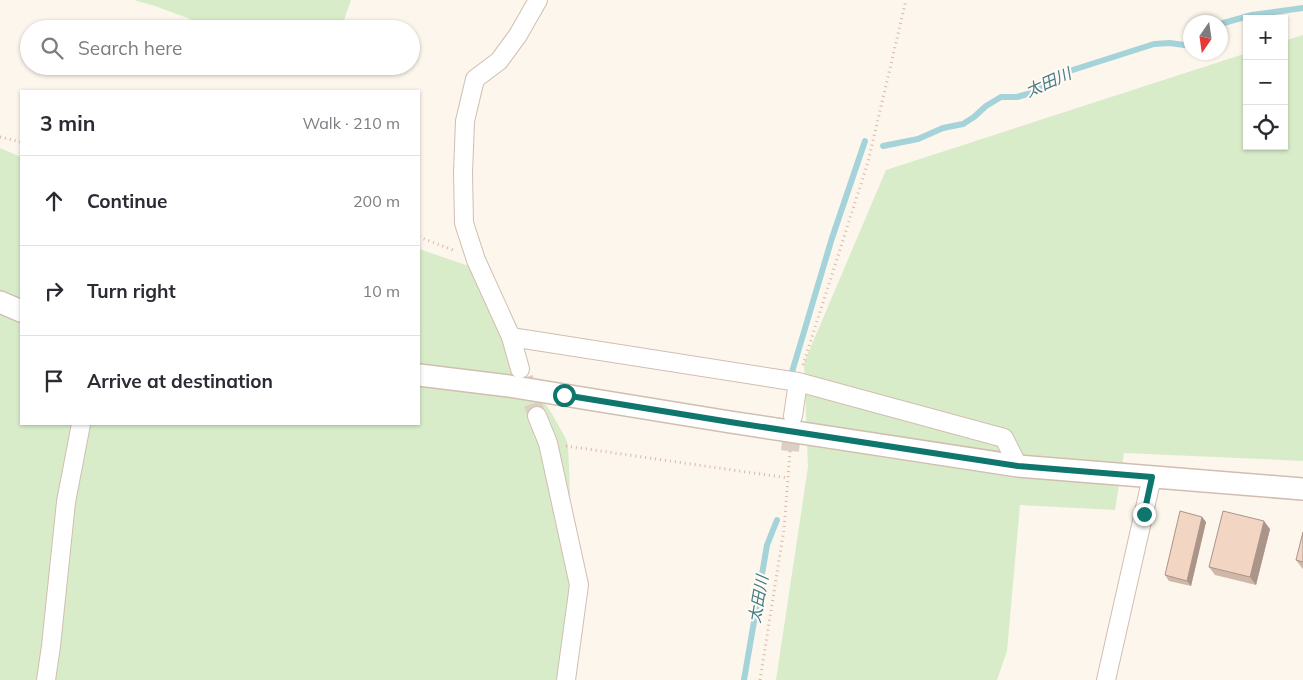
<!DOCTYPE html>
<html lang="en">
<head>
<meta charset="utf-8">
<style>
	:root { --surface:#fff; --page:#f7f7f7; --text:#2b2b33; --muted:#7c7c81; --line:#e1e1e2 }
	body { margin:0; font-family:Mulish,"Noto Sans JP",sans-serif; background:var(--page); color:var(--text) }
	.controls { position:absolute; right:15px; top:15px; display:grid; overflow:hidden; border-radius:0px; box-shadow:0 1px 4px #0004 }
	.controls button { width:45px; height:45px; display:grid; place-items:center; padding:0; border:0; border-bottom:1px solid var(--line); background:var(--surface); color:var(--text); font:25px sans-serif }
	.compass { position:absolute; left:1183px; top:15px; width:45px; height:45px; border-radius:50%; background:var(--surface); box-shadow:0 1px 4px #0004; rotate:193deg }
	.stop { position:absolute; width:15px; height:15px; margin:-11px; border:4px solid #0f766e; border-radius:50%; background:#fff }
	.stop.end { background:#0f766e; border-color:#fff; box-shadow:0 1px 5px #0008 }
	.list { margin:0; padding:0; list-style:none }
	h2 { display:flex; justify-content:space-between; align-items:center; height:65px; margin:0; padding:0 20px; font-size:21px }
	h2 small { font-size:16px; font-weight:400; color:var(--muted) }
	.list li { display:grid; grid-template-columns:32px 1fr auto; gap:15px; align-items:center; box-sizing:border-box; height:90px; padding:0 20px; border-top:1px solid var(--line) }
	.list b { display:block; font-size:19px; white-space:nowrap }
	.list em { font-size:16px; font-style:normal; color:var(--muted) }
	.icon { flex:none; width:28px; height:28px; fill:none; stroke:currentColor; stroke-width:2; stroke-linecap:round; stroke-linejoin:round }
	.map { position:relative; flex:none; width:1303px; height:680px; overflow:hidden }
	.search { position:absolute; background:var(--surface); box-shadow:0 1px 4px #0004; left:20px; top:20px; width:400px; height:55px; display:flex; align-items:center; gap:12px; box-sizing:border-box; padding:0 18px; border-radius:28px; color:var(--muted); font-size:19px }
	.panel { position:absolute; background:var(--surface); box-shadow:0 1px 4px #0004; left:20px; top:90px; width:400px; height:335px; border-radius:0px }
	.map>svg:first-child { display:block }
	.green { fill:#d8ecc9 }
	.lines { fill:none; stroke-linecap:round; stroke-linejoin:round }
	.stream { stroke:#a5d3da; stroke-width:6 }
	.minor-tunnel { stroke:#dcd0c4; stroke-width:18; stroke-dasharray:18 9; stroke-linecap:butt }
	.minor-casing { stroke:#d1beb0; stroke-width:20 }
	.tertiary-casing { stroke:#d1beb0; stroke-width:24 }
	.path { stroke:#d9b8a5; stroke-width:3; stroke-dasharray:1 4; stroke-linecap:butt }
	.minor { stroke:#fff; stroke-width:18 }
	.tertiary { stroke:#fff; stroke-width:21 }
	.wall { fill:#d1b7a8 }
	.shaded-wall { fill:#aa9588 }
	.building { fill:#f3d5c3; stroke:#aa9588 }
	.route { stroke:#0f766e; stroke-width:6 }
	.labels { text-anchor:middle; stroke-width:4; stroke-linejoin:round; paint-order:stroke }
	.water-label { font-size:16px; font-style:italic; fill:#437c86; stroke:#fffaf3 }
</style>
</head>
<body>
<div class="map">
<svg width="1303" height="680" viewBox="0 0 1303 680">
	<rect width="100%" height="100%" fill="#fdf6ec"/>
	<path class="green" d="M134 0H351L341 29H217L155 6Z
		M1303 35V461L1124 453 1115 510 1020 505 1007 651 997 680H776L808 467 804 363 886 170 1247 53V146H1284V41Z
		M0 148 21 157V424H419V249L472 267 503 340 552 414 565 437 568 445 574 585 561 680H0Z"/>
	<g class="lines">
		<path class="stream" d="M1220 24 1252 15 1303 8
			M883 146 918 139 943 128 963 124 974 117 986 106 1001 97H1017L1031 93 1057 75 1154 44 1170 43 1184 45 1190 42
			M792 372 832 238 865 141
			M744 680 767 545 777 520"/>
		<path class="minor-tunnel" d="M524 378 537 416
			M790 451 793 419"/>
		<g class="minor-casing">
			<path id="minor" d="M511 337 798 382 1004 438 1018 466
				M520 369 511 337 476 260 464 223 463 173 465 121 475 79 499 61 518 35 538 0
				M537 416 548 443 579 585 566 680
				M793 416 798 382
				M46 680 51 646 66 502 81 424
				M1106 680 1152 477"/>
		</g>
		<g class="tertiary-casing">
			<path id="tertiary" d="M0 302 21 311
				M419 375 509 386 730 422 1018 466 1303 489"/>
		</g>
		<path class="path" d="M0 137 21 142
			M419 237 453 250
			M803 365 868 162 906 0
			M566 446 788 478
			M760 680 784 529 790 451"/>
		<use href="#minor" class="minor"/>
		<use href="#tertiary" class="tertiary"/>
	</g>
	<path class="wall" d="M1202 517 1206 522 1191 586 1169 581 1165 575Z
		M1270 529 1256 585 1215 575 1209 567Z
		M1303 532V569L1302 568 1296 560Z"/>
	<path class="shaded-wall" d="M1202 517 1206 522 1191 586 1187 581Z
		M1264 521 1270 529 1256 585 1250 577Z"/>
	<path class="building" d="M1180 511 1202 517 1187 581 1165 575Z
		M1223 511 1264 521 1250 577 1209 567Z
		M1303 532V562L1296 560Z"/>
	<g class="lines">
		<path class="route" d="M564 395 730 422 1018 466 1152 477 1144 514"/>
	</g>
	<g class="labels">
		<g class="water-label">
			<text transform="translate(1048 82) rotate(-24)" y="6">太田川</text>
			<text transform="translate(758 599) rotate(-80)" y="6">太田川</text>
		</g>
	</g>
</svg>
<div class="controls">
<button>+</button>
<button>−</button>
<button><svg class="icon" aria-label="locate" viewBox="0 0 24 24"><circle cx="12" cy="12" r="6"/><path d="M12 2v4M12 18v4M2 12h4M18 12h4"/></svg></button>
</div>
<svg class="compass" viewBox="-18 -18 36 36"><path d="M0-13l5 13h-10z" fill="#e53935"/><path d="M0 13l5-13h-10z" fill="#7c7c81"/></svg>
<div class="stop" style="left:564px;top:395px"></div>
<div class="stop end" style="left:1144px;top:514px"></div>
<div class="search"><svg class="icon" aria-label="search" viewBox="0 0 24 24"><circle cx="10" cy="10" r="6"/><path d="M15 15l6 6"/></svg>Search here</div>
<section class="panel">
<h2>3 min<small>Walk · 210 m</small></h2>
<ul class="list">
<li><svg class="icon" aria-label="ahead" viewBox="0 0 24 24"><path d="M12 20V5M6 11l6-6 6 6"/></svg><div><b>Continue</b></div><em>200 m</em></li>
<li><svg class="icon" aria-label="right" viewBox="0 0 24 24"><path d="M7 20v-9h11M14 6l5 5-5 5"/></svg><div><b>Turn right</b></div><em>10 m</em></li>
<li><svg class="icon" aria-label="arrive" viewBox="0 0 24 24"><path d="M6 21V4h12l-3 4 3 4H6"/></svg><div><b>Arrive at destination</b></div></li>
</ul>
</section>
</div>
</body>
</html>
